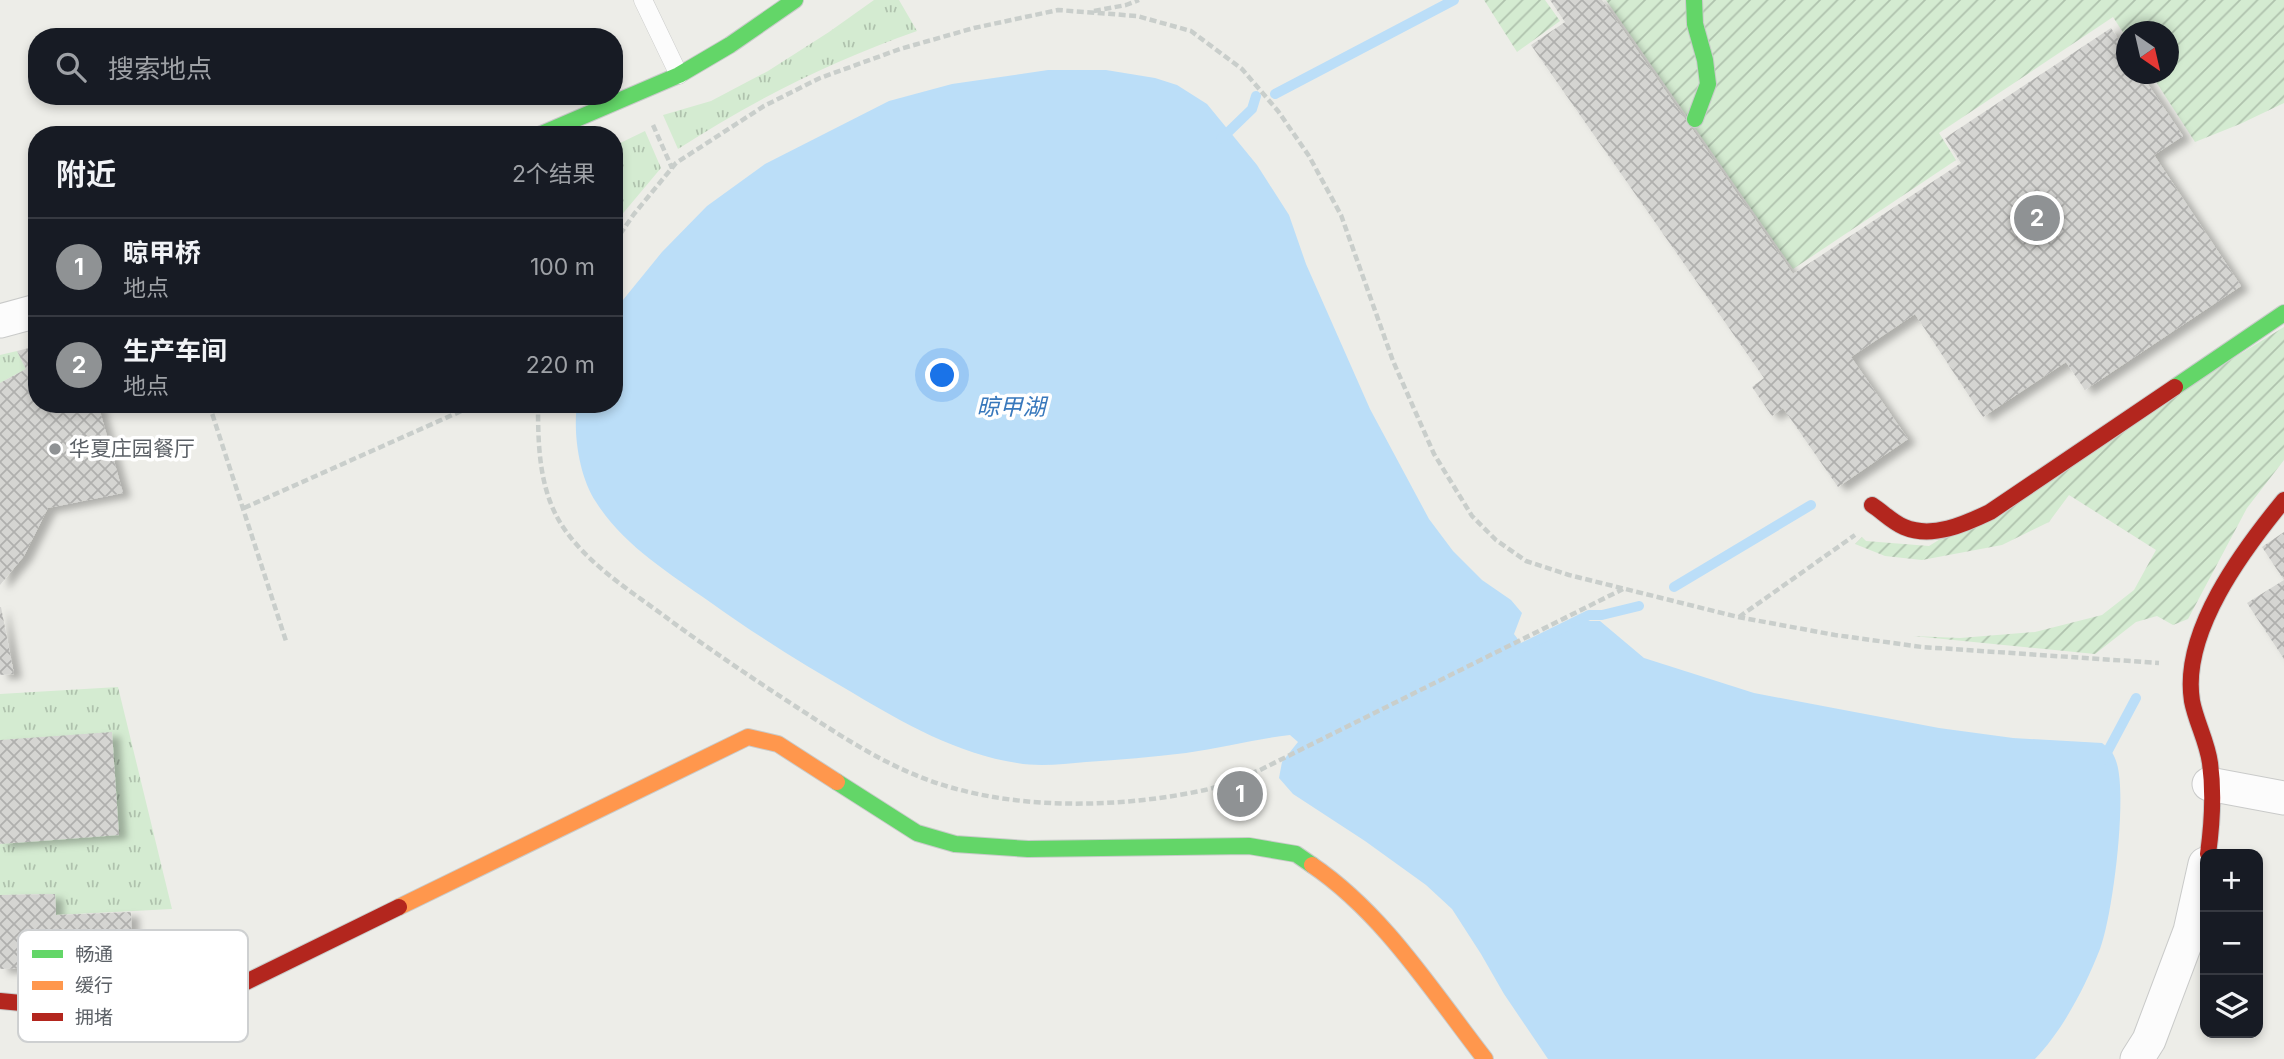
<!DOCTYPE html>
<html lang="zh">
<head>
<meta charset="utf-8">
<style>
	:root { --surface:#171b24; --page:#20242c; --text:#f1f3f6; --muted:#9ea1a6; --line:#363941; --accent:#8f9294 }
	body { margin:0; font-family:Inter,"Noto Sans SC",sans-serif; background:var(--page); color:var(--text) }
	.controls { position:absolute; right:21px; bottom:21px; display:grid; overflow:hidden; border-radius:14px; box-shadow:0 4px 10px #0003 }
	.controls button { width:63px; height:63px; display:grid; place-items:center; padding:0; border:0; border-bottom:2px solid var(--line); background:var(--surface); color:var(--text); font:35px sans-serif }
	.compass { position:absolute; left:2116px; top:21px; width:63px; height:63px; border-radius:50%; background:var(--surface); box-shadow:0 4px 10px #0003; rotate:146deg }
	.you { position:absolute; left:943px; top:376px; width:24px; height:24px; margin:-18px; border:5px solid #fff; border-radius:50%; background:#1a73e8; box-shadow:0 0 0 10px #1a73e833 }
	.badge { display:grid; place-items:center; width:46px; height:46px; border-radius:50%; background:var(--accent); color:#fff; font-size:23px; font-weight:700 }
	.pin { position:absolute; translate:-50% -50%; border:4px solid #fff; box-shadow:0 2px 7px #0006 }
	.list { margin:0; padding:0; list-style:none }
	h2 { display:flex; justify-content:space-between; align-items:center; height:91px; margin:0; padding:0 28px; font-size:30px }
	h2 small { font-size:23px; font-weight:400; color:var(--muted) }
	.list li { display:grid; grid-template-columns:46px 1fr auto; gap:21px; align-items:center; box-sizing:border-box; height:98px; padding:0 28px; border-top:2px solid var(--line) }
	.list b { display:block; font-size:26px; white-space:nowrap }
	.list p { margin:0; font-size:23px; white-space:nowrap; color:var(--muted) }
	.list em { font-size:23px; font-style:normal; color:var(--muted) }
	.icon { flex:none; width:38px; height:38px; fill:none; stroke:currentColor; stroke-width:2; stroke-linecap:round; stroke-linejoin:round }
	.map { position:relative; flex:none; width:2284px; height:1059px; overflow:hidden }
	.search { position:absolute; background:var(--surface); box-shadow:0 4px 10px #0003; left:28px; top:28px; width:595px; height:77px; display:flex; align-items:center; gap:18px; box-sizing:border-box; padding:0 24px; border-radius:28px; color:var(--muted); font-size:26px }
	.panel { position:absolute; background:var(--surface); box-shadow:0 4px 10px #0003; left:28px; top:126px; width:595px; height:287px; border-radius:28px }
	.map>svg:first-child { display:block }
	.grass { fill:url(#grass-tufts) }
	.garden { fill:url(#garden-furrows) }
	.water { fill:#bbdef8 }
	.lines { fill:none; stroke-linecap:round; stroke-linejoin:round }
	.stream { stroke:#bbdef8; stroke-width:10 }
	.building { fill:url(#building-cross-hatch); filter:url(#shadow) }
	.lane-casing { stroke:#c9cac9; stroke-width:19 }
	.street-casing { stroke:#c9cac9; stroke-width:35 }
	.fast-casing { stroke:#c9cbca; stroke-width:18 }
	.slow-casing { stroke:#c9cbca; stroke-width:18 }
	.jam-casing { stroke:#c9cbca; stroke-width:18 }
	.path { stroke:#c9cecb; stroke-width:4.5; stroke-dasharray:7 3.5; stroke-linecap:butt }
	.lane { stroke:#fcfcfc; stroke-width:18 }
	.street { stroke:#fcfcfc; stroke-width:33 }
	.fast { stroke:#63d668; stroke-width:16 }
	.slow { stroke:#ff974d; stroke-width:16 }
	.jam { stroke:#b3261e; stroke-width:16 }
	.poi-dot { fill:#8f9294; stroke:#fff; stroke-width:2.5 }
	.labels { text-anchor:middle; stroke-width:7; stroke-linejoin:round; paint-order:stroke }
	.poi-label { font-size:21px; fill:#5c6167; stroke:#fff; text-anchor:start }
	.water-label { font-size:23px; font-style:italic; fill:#3878bc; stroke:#fff }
	.key { fill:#fff; stroke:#ced0d1; stroke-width:2 }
	.key-label { font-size:19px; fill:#5c6167 }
</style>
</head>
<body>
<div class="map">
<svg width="2284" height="1059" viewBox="0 0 2284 1059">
	<defs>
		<pattern id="grass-tufts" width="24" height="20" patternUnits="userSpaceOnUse" patternTransform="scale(1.75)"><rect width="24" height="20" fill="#d4ebd1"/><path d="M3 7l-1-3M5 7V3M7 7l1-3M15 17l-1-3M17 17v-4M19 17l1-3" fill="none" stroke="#afc2ad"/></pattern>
		<pattern id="garden-furrows" width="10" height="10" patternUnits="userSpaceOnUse" patternTransform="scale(1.75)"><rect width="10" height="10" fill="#d4ebd1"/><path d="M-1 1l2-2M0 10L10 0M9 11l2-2" fill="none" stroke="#afc2ad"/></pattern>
		<pattern id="building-cross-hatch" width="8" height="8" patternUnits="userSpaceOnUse" patternTransform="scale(1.75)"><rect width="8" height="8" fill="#d5d5d2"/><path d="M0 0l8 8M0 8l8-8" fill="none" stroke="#b0b0ae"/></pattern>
		<filter id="shadow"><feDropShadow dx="8" dy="4.5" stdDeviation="3.5" flood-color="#0004"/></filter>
	</defs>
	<rect width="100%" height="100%" fill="#edede8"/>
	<path class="grass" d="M874 0H899L917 31C832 61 753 100 678 149L663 115 711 101 768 71 829 32Z
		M645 131 661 168 614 224V146Z
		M17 351 26 369 0 383V355Z
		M118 687 172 909 56 915 55 894 0 895V694Z"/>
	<path class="garden" d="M1484 0H1545L1560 21 1517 52Z
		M1606 0H2284V103L2240 124 2195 142 2151 74H2168V32H2126V37L2113 17 1939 133 1956 160 1793 269Z
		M2284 327V460L2247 508 2188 619 2173 625 2157 616 2136 622 2095 654 1913 636 1960 638 2035 632 2102 615 2134 590 2156 550 2069 495 2049 522 2002 545 1922 560 1885 556 1855 544 1862 537 1866 541 1929 546Z"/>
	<path class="water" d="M1048 70H1106L1155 78 1177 85 1207 104 1257 165 1289 215 1306 264 1370 409 1429 519 1453 551 1482 580 1511 600 1522 613 1514 634 1526 650 1583 621H1600L1644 658 1754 693 1939 728 2013 738 2102 743C2110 749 2114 753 2117 764 2127 799 2113 914 2100 949 2085 987 2063 1030 2035 1059H1548L1504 994 1481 954 1452 909 1426 885 1365 841 1293 794 1279 778 1282 762 1298 742 1290 735C1255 739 1221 748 1186 753 1153 757 1119 760 1086 762 1064 764 1039 767 1017 763 958 754 903 723 853 693 804 665 756 635 710 602 669 573 623 545 596 502 579 476 573 434 577 404H614V311L662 252 707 206 765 164 889 101 952 84Z"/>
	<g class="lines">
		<path class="stream" d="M1275 94 1454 0
			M1221 139 1252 109 1256 96
			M1674 587 1811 505
			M1512 653 1589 615H1602L1639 606
			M2103 760 2136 698"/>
	</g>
	<path class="building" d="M1550 0H1602L1793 274 1961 163 1945 138 2111 28 2126 51V74H2141L2183 136 2154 155 2241 286 2085 390 2066 362 1983 417 1915 314 1851 357 1908 439 1838 487 1783 408 1772 416 1752 387 1764 378 1531 45 1565 22Z
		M37 346V404H98L123 493 48 508 24 556 0 585V383L26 369 17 351Z
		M2284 532V659L2247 603 2284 580 2262 547Z
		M0 607H1L14 674 0 675Z
		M112 732 119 835 0 844V740Z
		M55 894 56 915 131 912 133 988 58 991 57 967 0 969V895Z"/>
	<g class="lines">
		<g class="lane-casing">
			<path id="lane" d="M643 0 679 75"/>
		</g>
		<g class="street-casing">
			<path id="street" d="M0 321 37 311
				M2209 784 2284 798
				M2137 1059 2149 1040 2190 931 2205 864"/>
		</g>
		<g class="fast-casing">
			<path id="fast" d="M1694 0 1695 24 1705 60 1708 84 1695 119
				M539 135 679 75 730 45 795 0
				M2175 387 2284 313
				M837 782 917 833 955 844 1028 849 1249 846 1296 854 1312 865"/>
		</g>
		<g class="slow-casing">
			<path id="slow" d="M1312 865C1384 914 1432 991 1485 1059
				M399 907 748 737 778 744 837 782"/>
		</g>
		<g class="jam-casing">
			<path id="jam" d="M1872 505C1883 512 1892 522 1904 527 1932 539 1965 524 1990 512L2175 387
				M2208 854C2212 825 2214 792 2210 763 2207 741 2196 722 2192 701 2181 632 2243 550 2284 500
				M0 1001 126 1013 195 999 242 984 399 907"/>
		</g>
		<path class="path" d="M1094 11 1126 5 1139 0
			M653 125 672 168
			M614 243 634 214 676 163 764 106 820 78 900 49 974 28 1058 10 1137 16 1191 31 1242 69 1278 111 1309 156 1341 215 1393 361 1434 454 1472 516 1496 540 1526 561 1569 575 1738 617 1835 635 1922 647 2159 663
			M209 404 286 641
			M538 404C538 446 539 491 563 527 589 566 634 593 671 621 712 651 755 680 798 708 847 740 895 772 953 788 1031 810 1126 807 1205 790 1224 786 1242 776 1260 770L1623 589
			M244 508 477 404
			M1739 617 1855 535"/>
		<use href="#lane" class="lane"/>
		<use href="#street" class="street"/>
		<use href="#fast" class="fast"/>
		<use href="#slow" class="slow"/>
		<use href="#jam" class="jam"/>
	</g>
	<circle class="poi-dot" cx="55" cy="449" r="7"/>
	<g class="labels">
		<g class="poi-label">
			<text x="69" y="456">华夏庄园餐厅</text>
		</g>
		<g class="water-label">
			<text x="1011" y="415">晾甲湖</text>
		</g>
	</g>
	<rect x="18" y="930" width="230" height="112" rx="10" class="key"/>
	<rect x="32" y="950" width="31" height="8" fill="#63d668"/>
	<rect x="32" y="981" width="31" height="9" fill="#ff974d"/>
	<rect x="32" y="1013" width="31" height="8" fill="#b3261e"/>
	<g class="key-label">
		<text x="75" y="961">畅通</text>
		<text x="75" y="992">缓行</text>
		<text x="75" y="1024">拥堵</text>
	</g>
</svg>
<div class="controls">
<button>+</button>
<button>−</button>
<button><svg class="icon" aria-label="layers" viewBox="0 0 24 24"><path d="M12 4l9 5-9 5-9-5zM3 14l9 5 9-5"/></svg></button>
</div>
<svg class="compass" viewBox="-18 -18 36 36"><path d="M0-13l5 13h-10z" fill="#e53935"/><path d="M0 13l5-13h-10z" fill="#9ea1a6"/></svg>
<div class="you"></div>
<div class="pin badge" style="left:1240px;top:794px">1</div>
<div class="pin badge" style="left:2037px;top:218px">2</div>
<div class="search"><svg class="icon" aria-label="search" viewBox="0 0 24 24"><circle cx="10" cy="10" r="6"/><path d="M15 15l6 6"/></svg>搜索地点</div>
<section class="panel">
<h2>附近<small>2个结果</small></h2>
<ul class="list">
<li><span class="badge">1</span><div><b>晾甲桥</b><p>地点</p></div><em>100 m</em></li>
<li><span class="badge">2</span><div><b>生产车间</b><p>地点</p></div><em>220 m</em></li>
</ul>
</section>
</div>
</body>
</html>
